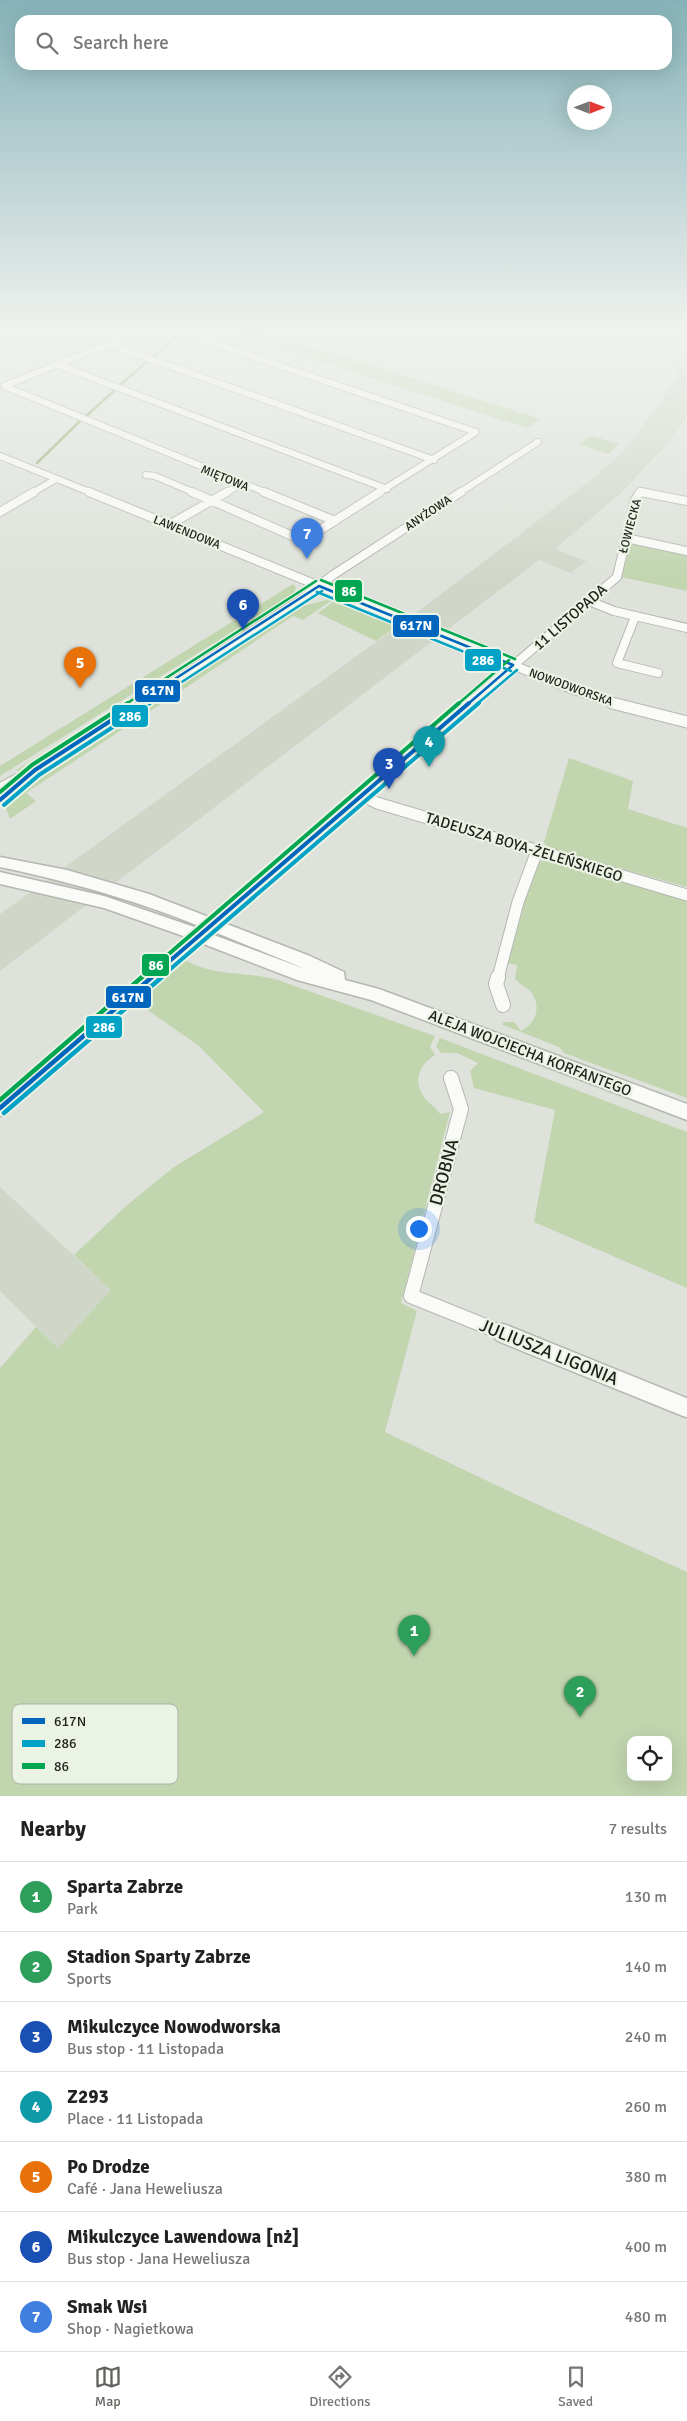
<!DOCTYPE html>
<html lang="en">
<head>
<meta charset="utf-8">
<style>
	:root { --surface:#fff; --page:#f2f2f2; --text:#222; --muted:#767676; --line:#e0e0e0; --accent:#60635d }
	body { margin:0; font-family:Signika,sans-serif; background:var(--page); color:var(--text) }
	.controls { position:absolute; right:15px; bottom:15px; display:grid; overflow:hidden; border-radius:10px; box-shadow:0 5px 20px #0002 }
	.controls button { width:45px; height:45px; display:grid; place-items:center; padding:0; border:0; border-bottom:1px solid var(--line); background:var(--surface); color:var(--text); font:25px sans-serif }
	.compass { position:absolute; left:567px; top:85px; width:45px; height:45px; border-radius:50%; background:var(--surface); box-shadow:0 5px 20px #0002; rotate:90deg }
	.you { position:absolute; left:418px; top:1228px; width:18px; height:18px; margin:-12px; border:4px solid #fff; border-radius:50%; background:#1a73e8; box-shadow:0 0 0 8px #1a73e833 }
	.badge { display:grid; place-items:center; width:32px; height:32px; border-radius:50%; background:var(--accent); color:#fff; font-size:16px; font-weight:700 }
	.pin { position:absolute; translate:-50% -41px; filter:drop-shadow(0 1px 2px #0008) }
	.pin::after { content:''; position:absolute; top:26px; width:18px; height:15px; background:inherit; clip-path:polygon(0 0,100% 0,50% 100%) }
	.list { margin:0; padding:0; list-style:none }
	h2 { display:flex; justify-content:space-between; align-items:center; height:65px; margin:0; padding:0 20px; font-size:21px }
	h2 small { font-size:16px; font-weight:400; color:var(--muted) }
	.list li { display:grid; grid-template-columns:32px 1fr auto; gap:15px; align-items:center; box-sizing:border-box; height:70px; padding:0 20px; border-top:1px solid var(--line) }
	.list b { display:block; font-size:19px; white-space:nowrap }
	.list p { margin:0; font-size:16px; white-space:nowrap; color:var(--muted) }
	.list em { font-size:16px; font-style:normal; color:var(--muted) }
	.icon { flex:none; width:28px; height:28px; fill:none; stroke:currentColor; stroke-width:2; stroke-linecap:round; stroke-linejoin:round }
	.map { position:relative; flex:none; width:687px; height:1796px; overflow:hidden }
	.search { position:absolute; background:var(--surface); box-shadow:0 5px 20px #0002; left:15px; right:15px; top:15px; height:55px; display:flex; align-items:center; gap:12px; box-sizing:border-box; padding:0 18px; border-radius:15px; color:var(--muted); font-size:19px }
	.sheet { height:555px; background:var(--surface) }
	nav { display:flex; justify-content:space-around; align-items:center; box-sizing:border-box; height:70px; border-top:1px solid var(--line); background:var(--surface); font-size:14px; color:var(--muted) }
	nav a { display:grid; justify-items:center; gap:2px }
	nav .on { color:var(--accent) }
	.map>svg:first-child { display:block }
	.built { fill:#d0d7c9 }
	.green { fill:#c1d5af; fill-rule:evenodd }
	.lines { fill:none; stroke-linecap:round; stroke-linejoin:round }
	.stream { stroke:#92af70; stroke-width:2.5 }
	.street-far4-casing { stroke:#b4b7b1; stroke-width:8 }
	.street-far3-casing { stroke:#b4b7b1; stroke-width:10 }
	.street-far2-casing { stroke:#b4b7b1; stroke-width:13 }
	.street-far1-casing { stroke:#b4b7b1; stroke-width:16 }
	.street-casing { stroke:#b4b7b1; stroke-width:21 }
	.secondary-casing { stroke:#b4b7b1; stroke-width:3 }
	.street-far4 { stroke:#fafbf9; stroke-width:6 }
	.street-far3 { stroke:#fafbf9; stroke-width:8 }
	.street-far2 { stroke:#fafbf9; stroke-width:11 }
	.street-far1 { stroke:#fafbf9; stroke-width:14 }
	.street { stroke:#fafbf9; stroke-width:18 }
	.secondary { fill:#fafbf9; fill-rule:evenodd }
	.bus-1-far2-casing { stroke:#ebf3e4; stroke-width:5 }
	.bus-1-far1-casing { stroke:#ebf3e4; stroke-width:8 }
	.bus-1-casing { stroke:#ebf3e4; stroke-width:8 }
	.bus-2-far2-casing { stroke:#ebf3e4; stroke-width:5 }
	.bus-2-far1-casing { stroke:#ebf3e4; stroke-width:8 }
	.bus-2-casing { stroke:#ebf3e4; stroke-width:8 }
	.bus-3-far2-casing { stroke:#ebf3e4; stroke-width:5 }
	.bus-3-far1-casing { stroke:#ebf3e4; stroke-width:8 }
	.bus-3-casing { stroke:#ebf3e4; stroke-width:8 }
	.bus-1-far2 { stroke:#0065bd; stroke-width:2.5 }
	.bus-1-far1 { stroke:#0065bd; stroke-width:4 }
	.bus-1 { stroke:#0065bd; stroke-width:4.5 }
	.bus-2-far2 { stroke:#01a2c5; stroke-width:2.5 }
	.bus-2-far1 { stroke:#01a2c5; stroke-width:4 }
	.bus-2 { stroke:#01a2c5; stroke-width:4.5 }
	.bus-3-far2 { stroke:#00a651; stroke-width:2.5 }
	.bus-3-far1 { stroke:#00a651; stroke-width:4 }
	.bus-3 { stroke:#00a651; stroke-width:4.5 }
	.labels { text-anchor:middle; stroke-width:4.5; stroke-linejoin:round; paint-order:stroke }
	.far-street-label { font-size:12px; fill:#1c1f1a; stroke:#ebf3e4 }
	.street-label { font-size:15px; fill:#1c1f1a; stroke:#ebf3e4 }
	.near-street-label { font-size:18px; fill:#1c1f1a; stroke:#ebf3e4 }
	.key { fill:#ebf3e4; stroke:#adb3a7; stroke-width:1 }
	.key-label { font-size:14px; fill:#1c1f1a }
	.line-badge { stroke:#ebf3e4; stroke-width:2 }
	.badge-label { font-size:14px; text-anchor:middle; font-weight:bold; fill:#fff }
</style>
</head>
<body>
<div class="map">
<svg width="687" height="1796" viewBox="0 0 687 1796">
	<rect width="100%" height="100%" fill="#dee2da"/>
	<path class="built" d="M687 343V415L672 439 622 492 555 549 586 561 571 573 539 560 0 971V914L408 619 590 481 624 451 663 399 677 375Z
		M0 1187 111 1290 58 1348 0 1291Z"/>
	<path class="green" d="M224 330H259L540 419 527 428Z
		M592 436 619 444 608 454 579 444Z
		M631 542 687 554V591L621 577Z
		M293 584 296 588 293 594 0 776V766Z
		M326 600 331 601 303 620 293 616 175 695 168 694 304 606Z
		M333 602 383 622 401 623 376 641 318 613Z
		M222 641 226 643 20 772 16 770Z
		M159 700 161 704 26 793 36 801 10 819 4 803Z
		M569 758 633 781 628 809 687 828V887L548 848 544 842Z
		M549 858 687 900V1098L564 1053 559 1047 503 1025V1022H514L521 1031C537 1023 542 1005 530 991 525 986 519 984 515 979L517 965 508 963 533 870 536 864Z
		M185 960C214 977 247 971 278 980L435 1036 430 1047 435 1055C420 1064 412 1081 424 1097 429 1104 436 1107 440 1114L450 1112 401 1303 417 1311 385 1432 519 1496 687 1572V1796H0V1368L36 1327 58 1348 111 1290 74 1255 127 1205 174 1167 264 1112 199 1046 136 1002ZM631 1740H668V1777H631Z
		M440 1038 687 1132V1288L534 1222 555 1110 474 1088 470 1071 478 1063 457 1053H441L436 1046Z"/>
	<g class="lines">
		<path class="stream" d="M152 358 179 334
			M119 386 148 361
			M84 418 116 389
			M37 463 80 421"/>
		<g class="street-far4-casing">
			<path id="street-far4" d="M144 330 4 386 267 493
				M174 330 476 432 378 493
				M109 344 434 460
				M58 365 387 489
				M0 456 92 493
				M146 475 155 476 195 493
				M32 493 56 479
				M225 493 240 485
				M459 493 538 442
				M639 493H647"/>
		</g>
		<g class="street-far3-casing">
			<path id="street-far3" d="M89 492 574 690 617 704
				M192 492 297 538 306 539 380 492
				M264 492 335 521
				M641 492 687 501
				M0 512 34 492
				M169 525 227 492
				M626 538 687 551
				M589 601 614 611 687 628
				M635 617 617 663 658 673
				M138 704 299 601 333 575 461 492
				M468 704 617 577 635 500 640 492"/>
		</g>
		<g class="street-far2-casing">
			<path id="street-far2" d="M612 703 687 722
				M0 789 35 770 140 703
				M362 795 377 803 687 895
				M0 800 20 783
				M212 924 470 703
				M498 978 518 902 537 851"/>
		</g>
		<g class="street-far1-casing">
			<path id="street-far1" d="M498 977 496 984 503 1005
				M451 1078 461 1109 411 1296 505 1334"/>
		</g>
		<g class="street-casing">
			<path id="street" d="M502 1333 687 1408"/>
		</g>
		<g class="secondary-casing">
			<path id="secondary" d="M0 857 67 870 149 894 310 956 344 972 345 980 379 989 687 1104V1120L371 1000 297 980 201 943 6 1114 0 1116V1097L186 937 104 908 0 884V872L104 896 197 928 199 926C131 899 71 882 0 867ZM212 931 298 966 305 969 211 934Z"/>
		</g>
		<use href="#street-far4" class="street-far4"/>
		<use href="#street-far3" class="street-far3"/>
		<use href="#street-far2" class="street-far2"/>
		<use href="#street-far1" class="street-far1"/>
		<use href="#street" class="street"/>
		<use href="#secondary" class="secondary"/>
		<g class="bus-1-far2-casing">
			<path id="bus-1-far2" d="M319 586 513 665
				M136 704 319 586
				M468 704 513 665"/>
		</g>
		<g class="bus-1-far1-casing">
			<path id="bus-1-far1" d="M0 800 35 770 138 703
				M150 978 469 703"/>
		</g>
		<g class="bus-1-casing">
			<path id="bus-1" d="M0 1108 152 977"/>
		</g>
		<g class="bus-2-far2-casing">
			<path id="bus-2-far2" d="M317 592 511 671
				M148 704 322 591
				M477 704 517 670"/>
		</g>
		<g class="bus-2-far1-casing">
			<path id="bus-2-far1" d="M4 805 39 775 150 703
				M160 978 479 703"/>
		</g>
		<g class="bus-2-casing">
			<path id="bus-2" d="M4 1113 162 977"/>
		</g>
		<g class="bus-3-far2-casing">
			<path id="bus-3-far2" d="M321 580 515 659
				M126 704 316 581
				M458 704 509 660"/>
		</g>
		<g class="bus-3-far1-casing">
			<path id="bus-3-far1" d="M0 792 32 765 128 703
				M141 978 459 703"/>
		</g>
		<g class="bus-3-casing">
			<path id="bus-3" d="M0 1100 142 977"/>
		</g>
		<use href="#bus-1-far2" class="bus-1-far2"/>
		<use href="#bus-1-far1" class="bus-1-far1"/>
		<use href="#bus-1" class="bus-1"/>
		<use href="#bus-2-far2" class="bus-2-far2"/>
		<use href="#bus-2-far1" class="bus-2-far1"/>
		<use href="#bus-2" class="bus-2"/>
		<use href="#bus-3-far2" class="bus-3-far2"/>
		<use href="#bus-3-far1" class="bus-3-far1"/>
		<use href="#bus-3" class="bus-3"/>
	</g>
	<linearGradient id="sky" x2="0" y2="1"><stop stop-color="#85b2b8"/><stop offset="0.57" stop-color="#f0f2ee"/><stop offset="1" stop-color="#f0f2ee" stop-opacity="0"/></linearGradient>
	<rect width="687" height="582" fill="url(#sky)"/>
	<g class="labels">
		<g class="far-street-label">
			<text transform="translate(225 478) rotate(22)" y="4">MIĘTOWA</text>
			<text transform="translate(428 513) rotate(-34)" y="4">ANYŻOWA</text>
			<text transform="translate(630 526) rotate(-75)" y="4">ŁOWIECKA</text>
			<text transform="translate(187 532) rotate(22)" y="4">LAWENDOWA</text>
			<text transform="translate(571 687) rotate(20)" y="4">NOWODWORSKA</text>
		</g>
		<g class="street-label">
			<text transform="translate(570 617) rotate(-41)" y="5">11 LISTOPADA</text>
			<text transform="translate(524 847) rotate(17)" y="5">TADEUSZA BOYA-ŻELEŃSKIEGO</text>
			<text transform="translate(530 1053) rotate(21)" y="5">ALEJA WOJCIECHA KORFANTEGO</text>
		</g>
		<g class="near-street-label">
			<text transform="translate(444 1172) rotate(-75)" y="6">DROBNA</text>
			<text transform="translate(549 1352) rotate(22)" y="6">JULIUSZA LIGONIA</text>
		</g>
	</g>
	<rect x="12" y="1704" width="166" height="80" rx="8" class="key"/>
	<rect x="22" y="1718" width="23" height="6" fill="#0065bd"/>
	<rect x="22" y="1740" width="23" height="7" fill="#01a2c5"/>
	<rect x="22" y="1763" width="23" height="6" fill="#00a651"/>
	<g class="key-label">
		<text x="54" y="1726">617N</text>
		<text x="54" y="1748">286</text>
		<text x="54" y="1771">86</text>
	</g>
	<g class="line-badge">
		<rect x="334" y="579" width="29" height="24" rx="5" fill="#00a651"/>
		<rect x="392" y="614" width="48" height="24" rx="5" fill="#0065bd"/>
		<rect x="464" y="648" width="38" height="24" rx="5" fill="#01a2c5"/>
		<rect x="134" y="679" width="47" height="24" rx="5" fill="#0065bd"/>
		<rect x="111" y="704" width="38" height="24" rx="5" fill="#01a2c5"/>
		<rect x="141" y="953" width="29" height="24" rx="5" fill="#00a651"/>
		<rect x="105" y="985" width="47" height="24" rx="5" fill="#0065bd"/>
		<rect x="85" y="1015" width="38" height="24" rx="5" fill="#01a2c5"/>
	</g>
	<g class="badge-label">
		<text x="349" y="596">86</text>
		<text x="416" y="630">617N</text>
		<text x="483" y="665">286</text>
		<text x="158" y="695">617N</text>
		<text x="130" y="721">286</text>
		<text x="156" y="970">86</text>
		<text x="128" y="1002">617N</text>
		<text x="104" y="1032">286</text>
	</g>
</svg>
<div class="controls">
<button><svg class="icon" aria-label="locate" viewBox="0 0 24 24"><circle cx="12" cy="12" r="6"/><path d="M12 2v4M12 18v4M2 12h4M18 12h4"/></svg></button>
</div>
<svg class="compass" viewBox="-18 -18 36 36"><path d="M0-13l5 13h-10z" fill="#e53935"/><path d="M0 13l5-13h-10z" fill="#767676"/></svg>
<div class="you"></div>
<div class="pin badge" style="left:414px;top:1656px;background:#2e9e5b">1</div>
<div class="pin badge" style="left:580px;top:1717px;background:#2e9e5b">2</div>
<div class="pin badge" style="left:389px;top:789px;background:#1a4fb4">3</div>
<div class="pin badge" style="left:429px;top:767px;background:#0f9aa8">4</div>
<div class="pin badge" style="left:80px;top:688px;background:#e8710a">5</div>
<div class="pin badge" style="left:243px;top:630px;background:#1a4fb4">6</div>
<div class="pin badge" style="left:307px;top:559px;background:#3f7fe0">7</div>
<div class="search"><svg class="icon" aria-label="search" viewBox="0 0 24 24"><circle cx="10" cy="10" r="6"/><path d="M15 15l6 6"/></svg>Search here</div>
</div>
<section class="sheet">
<h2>Nearby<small>7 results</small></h2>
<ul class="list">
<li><span class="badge" style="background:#2e9e5b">1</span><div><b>Sparta Zabrze</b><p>Park</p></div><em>130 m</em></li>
<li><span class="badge" style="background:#2e9e5b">2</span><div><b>Stadion Sparty Zabrze</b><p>Sports</p></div><em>140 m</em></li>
<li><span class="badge" style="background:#1a4fb4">3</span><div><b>Mikulczyce Nowodworska</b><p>Bus stop · 11 Listopada</p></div><em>240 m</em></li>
<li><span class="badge" style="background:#0f9aa8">4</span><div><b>Z293</b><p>Place · 11 Listopada</p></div><em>260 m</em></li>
<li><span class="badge" style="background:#e8710a">5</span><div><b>Po Drodze</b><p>Café · Jana Heweliusza</p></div><em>380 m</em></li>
<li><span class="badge" style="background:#1a4fb4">6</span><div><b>Mikulczyce Lawendowa [nż]</b><p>Bus stop · Jana Heweliusza</p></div><em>400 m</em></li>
<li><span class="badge" style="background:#3f7fe0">7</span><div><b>Smak Wsi</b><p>Shop · Nagietkowa</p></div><em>480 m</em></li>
</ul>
</section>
<nav>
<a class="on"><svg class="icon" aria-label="map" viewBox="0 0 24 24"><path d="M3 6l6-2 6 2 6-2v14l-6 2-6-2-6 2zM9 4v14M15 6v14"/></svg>Map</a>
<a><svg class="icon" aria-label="directions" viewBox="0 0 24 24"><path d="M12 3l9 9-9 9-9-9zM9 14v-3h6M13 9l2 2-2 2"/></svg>Directions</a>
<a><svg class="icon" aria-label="saved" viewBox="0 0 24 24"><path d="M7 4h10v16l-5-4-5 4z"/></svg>Saved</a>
</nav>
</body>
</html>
